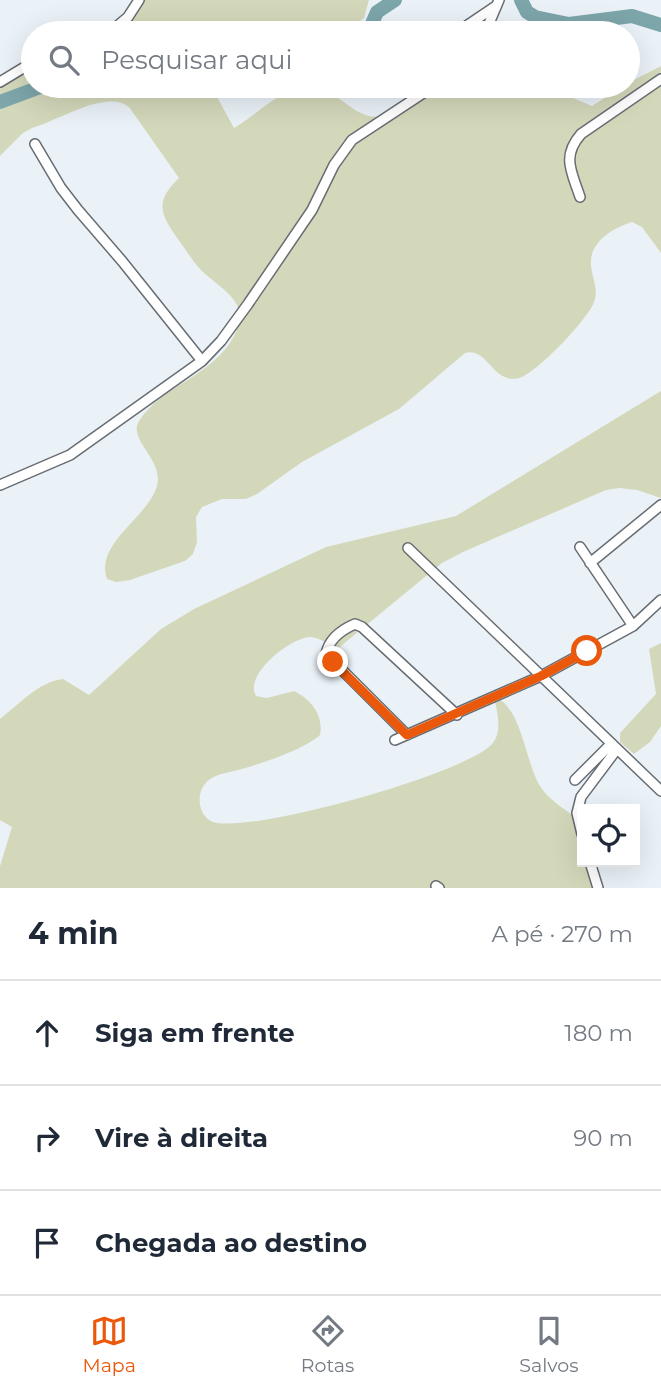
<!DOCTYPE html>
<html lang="pt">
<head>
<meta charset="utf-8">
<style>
	:root { --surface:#fff; --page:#f2f2f3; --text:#1f2937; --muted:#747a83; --line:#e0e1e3; --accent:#ea580c }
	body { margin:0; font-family:Montserrat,sans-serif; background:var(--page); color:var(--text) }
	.controls { position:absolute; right:21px; bottom:21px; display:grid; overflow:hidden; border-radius:0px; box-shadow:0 7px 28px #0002 }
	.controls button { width:63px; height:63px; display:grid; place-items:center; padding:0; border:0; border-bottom:2px solid var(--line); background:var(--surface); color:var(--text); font:35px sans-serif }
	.stop { position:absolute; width:21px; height:21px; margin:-16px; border:5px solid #ea580c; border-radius:50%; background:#fff }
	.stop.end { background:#ea580c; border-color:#fff; box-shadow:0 2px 7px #0008 }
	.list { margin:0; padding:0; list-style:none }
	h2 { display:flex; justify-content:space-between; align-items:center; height:91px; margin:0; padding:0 28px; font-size:30px }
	h2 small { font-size:23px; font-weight:400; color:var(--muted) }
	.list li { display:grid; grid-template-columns:46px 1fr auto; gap:21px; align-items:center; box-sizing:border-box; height:105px; padding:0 28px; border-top:2px solid var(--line) }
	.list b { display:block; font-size:26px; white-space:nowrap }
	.list em { font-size:23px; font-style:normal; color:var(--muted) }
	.icon { flex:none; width:38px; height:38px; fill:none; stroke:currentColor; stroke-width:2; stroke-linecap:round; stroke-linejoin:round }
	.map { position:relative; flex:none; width:661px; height:888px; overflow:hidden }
	.search { position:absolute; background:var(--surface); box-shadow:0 7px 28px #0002; left:21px; right:21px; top:21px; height:77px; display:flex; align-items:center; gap:18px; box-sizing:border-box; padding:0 24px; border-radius:38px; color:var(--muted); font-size:26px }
	.sheet { height:406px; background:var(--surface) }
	nav { display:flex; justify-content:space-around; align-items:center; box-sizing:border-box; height:98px; border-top:2px solid var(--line); background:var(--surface); font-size:19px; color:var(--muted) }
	nav a { display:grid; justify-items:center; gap:4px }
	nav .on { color:var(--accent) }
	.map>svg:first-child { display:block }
	.green { fill:#d4d8ba }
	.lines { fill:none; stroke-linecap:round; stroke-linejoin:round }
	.river { stroke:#7da6aa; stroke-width:14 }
	.minor-casing { stroke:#676d73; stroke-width:12 }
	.minor { stroke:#fff; stroke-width:9 }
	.route { stroke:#ea580c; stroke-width:9 }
</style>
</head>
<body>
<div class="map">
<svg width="661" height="888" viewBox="0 0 661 888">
	<rect width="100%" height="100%" fill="#eaf2f8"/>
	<path class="green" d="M140 0H369L364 18 359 22C318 39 272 34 229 33 216 33 203 28 191 33H115Z
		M661 66V253L642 227 632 222C613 228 589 242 591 265 592 278 599 289 594 302 589 318 536 374 519 378 493 385 488 347 465 353L399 409 302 462 257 494 246 499H222L202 507 196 517 197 542 193 554 185 561 130 580 116 582 107 579C95 544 145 519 156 489 167 461 127 441 139 421 161 386 213 376 234 336 239 327 242 316 237 305 229 290 210 280 199 268 192 260 186 250 180 242 161 215 153 203 179 178L129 107C106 89 58 121 32 128L23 133 0 156V84L33 67V86H211L234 128C254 116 278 93 298 87 333 76 349 122 381 116 404 113 422 93 444 86H555L568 96 592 106 623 86H628V83Z
		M661 391V498L637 490 619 488 606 490 463 552 442 563 336 650C329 645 321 638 311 637 293 636 243 674 256 696L267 698 294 691C311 699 324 716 320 735 303 750 265 762 242 769 229 773 213 773 204 785 196 796 199 817 213 822 251 834 465 774 492 744 503 732 497 711 494 697 523 706 525 766 542 789 551 802 568 810 580 822L582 828V862H591L594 888H0V866L12 827 0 820V719C18 705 40 681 63 679L89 695 161 629 194 609 326 547 456 516Z
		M661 643V726L650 742 634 754 620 742V733L656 694 649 649Z"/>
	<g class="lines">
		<path class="river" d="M521 0 527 12 535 17 569 24 632 16 661 25
			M368 33 377 12 395 0
			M263 86H274
			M0 102 43 86"/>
		<g class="minor-casing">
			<path id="minor" d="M109 33 128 17 139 0
				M456 33 496 6
				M485 33 499 0
				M0 82 33 62
				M354 86 364 92 377 86
				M35 144 61 188 78 210 122 261 202 361
				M580 197C572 172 561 157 581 134L661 79
				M0 485 70 455 202 361 221 341 248 304 312 210 334 165 352 140 434 86
				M580 547 633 626
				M408 548 661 791
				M590 563 661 505
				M407 735 326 654C329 639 341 630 355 624L362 627 457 715
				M395 740 541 676 633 626 661 600
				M575 780 611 744
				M582 834 577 813 581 797 617 749
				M590 862 598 888
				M436 886 439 888"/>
		</g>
		<use href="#minor" class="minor"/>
	</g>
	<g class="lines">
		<path class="route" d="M333 662 407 735 541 676 587 651"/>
	</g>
</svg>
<div class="controls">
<button><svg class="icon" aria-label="locate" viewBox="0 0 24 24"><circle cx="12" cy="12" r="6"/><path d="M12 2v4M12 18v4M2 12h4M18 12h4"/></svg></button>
</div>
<div class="stop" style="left:587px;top:651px"></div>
<div class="stop end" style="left:333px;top:662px"></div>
<div class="search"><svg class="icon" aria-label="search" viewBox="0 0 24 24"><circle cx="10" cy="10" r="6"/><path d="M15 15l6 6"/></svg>Pesquisar aqui</div>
</div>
<section class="sheet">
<h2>4 min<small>A pé · 270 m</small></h2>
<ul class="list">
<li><svg class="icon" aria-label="ahead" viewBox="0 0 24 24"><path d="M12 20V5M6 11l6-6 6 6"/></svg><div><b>Siga em frente</b></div><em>180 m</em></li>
<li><svg class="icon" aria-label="right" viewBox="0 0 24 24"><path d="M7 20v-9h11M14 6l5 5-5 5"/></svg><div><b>Vire à direita</b></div><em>90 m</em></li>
<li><svg class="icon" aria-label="arrive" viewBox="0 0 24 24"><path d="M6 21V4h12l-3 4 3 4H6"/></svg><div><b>Chegada ao destino</b></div></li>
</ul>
</section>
<nav>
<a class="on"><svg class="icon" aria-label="map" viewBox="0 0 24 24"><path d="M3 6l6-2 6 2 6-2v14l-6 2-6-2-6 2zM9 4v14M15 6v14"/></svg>Mapa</a>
<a><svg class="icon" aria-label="directions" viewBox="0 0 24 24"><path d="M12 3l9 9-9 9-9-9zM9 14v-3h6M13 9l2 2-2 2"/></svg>Rotas</a>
<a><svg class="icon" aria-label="saved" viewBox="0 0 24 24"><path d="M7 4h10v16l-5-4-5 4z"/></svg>Salvos</a>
</nav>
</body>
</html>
